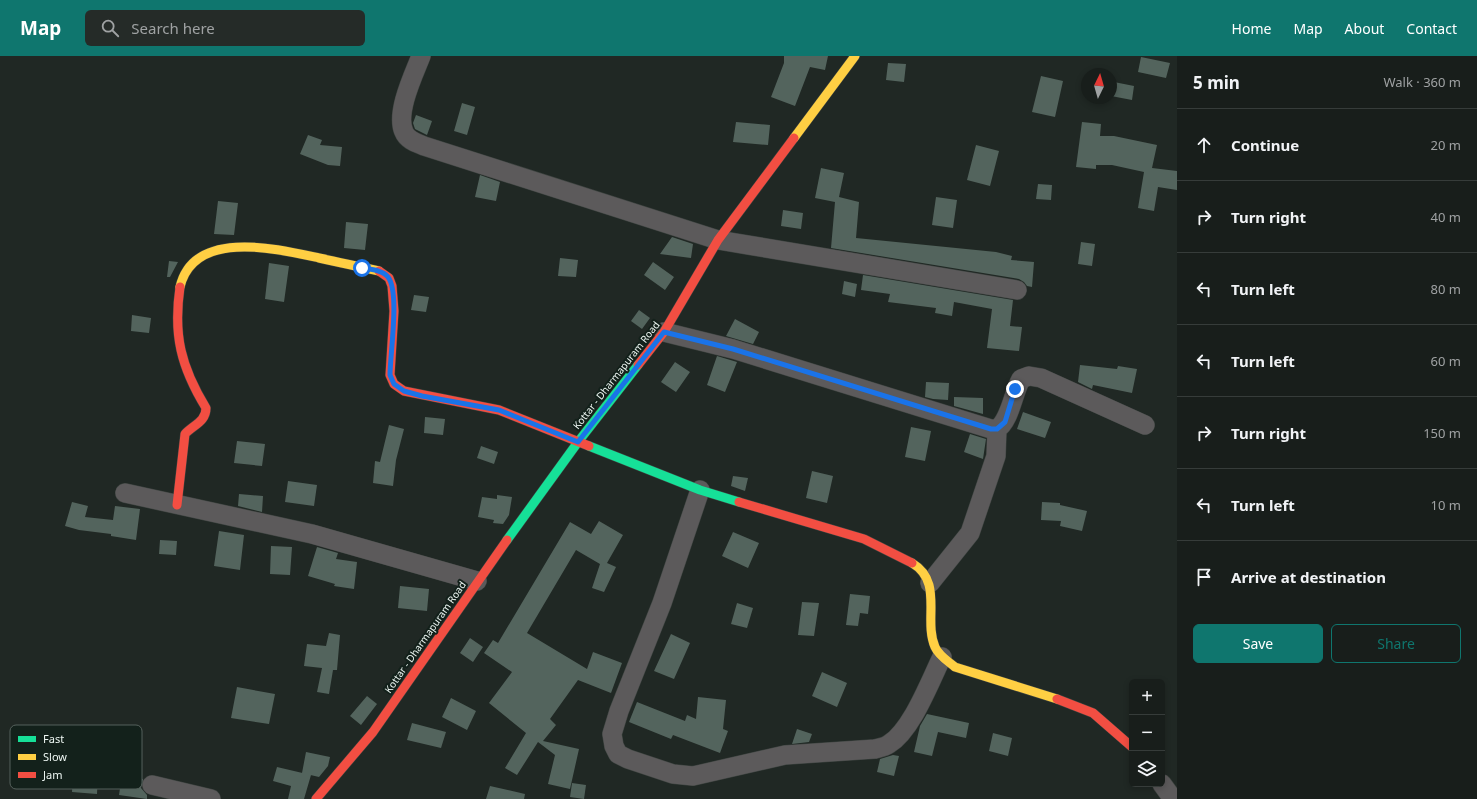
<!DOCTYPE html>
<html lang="en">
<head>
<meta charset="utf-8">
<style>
	:root { --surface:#181e1b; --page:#252b28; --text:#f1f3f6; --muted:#9fa2a3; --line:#363c3a; --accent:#0f766e }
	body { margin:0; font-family:"Noto Sans",sans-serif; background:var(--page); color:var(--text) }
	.controls { position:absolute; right:12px; bottom:12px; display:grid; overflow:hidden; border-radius:6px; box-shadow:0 2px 6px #0003 }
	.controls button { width:36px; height:36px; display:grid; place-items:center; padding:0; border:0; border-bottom:1px solid var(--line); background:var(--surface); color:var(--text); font:20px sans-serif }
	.compass { position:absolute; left:1081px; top:12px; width:36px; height:36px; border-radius:50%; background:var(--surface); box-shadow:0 2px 6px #0003; rotate:5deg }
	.stop { position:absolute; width:12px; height:12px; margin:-9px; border:3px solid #1a73e8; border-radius:50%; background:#fff }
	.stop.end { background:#1a73e8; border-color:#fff; box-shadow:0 1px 4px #0008 }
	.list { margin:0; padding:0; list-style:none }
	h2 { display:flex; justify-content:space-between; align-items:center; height:52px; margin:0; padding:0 16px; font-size:17px }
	h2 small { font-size:13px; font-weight:400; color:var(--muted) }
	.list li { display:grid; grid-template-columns:26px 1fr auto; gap:12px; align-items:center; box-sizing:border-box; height:72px; padding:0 16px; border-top:1px solid var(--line) }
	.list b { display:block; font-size:15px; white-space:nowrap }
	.list em { font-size:13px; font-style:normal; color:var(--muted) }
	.actions { display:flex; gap:8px; padding:12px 16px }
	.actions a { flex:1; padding:9px 0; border:1px solid var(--accent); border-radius:6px; text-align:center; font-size:14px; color:var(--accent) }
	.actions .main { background:var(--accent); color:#fff }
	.icon { flex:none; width:22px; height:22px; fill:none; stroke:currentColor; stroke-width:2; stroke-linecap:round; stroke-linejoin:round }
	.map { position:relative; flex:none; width:1177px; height:743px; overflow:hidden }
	header { display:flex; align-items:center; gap:24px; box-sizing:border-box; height:56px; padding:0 20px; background:var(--accent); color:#fff }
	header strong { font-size:19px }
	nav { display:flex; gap:22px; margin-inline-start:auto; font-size:14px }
	.search { width:280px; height:36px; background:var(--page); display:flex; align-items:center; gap:10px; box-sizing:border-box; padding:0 14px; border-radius:6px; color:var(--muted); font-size:15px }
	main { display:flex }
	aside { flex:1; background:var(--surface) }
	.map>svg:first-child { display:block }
	.building { fill:#53645d }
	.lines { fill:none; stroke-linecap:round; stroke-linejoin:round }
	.street-casing { stroke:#3e4441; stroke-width:20 }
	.fast-casing { stroke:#3e4441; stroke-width:10 }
	.slow-casing { stroke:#3e4441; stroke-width:10 }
	.jam-casing { stroke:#3e4441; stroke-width:10 }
	.street { stroke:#5c5a5b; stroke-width:19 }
	.fast { stroke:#16e098; stroke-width:9 }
	.slow { stroke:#ffcf43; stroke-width:9 }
	.jam { stroke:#f24e42; stroke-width:9 }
	.route { stroke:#1a73e8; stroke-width:5 }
	.labels { text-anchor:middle; stroke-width:4; stroke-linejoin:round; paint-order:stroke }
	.street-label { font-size:10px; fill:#eef7f3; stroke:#13211b }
	.key { fill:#13211b; stroke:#55615c; stroke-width:1 }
	.key-label { font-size:11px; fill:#eef7f3 }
</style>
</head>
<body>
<header>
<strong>Map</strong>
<div class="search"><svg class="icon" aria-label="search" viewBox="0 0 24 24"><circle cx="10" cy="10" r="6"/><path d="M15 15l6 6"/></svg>Search here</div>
<nav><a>Home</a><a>Map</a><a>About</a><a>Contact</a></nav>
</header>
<main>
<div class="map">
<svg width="1177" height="743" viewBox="0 0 1177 743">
	<rect width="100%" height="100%" fill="#202824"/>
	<path class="building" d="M784 0H828L825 14 810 11 795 50 771 41 784 7Z
		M1141 1 1170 7 1166 22 1138 16Z
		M888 7 906 8 904 26 886 24Z
		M1041 20 1063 25 1055 61 1032 56Z
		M1114 26 1134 30 1132 44 1111 40Z
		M462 47 475 51 467 79 454 75Z
		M416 59 432 65 427 79 415 73 413 67Z
		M736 66 770 69 768 89 733 86Z
		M1082 66 1101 68 1100 80H1114L1157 89 1152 112 1177 115V134L1158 131 1154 155 1138 152 1144 116 1112 109H1096V113L1076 111Z
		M308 79 322 84 320 89 342 91 340 110 328 109 300 98Z
		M976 89 999 95 990 130 967 124Z
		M821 112 844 117 839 141 859 146 856 182 996 196 1012 200 1011 204 1034 206 1032 231 1027 230 1024 226 1019 223 831 192 835 146 815 142Z
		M480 119 500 126 496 145 475 141Z
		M1038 128 1052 129 1051 144 1036 143Z
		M936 141 957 144 953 172 932 169Z
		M218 145 238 147 234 179 214 178Z
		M783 154 803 157 801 173 781 170Z
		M346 166 368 168 365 194 344 192Z
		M672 181 693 188 691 202 660 198Z
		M1081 186 1095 188 1092 210 1078 208Z
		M560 202 578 204 576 221 558 220Z
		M169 205 178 206 170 221H167Z
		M653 206 674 221 665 234 644 219Z
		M269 207 289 210 284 246 265 243Z
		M863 219 1013 244 1010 270 1022 271 1019 295 987 292 992 253 954 246 952 260 935 257 936 252 888 246 890 238 861 234Z
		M844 225 857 228 855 241 842 238Z
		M414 239 429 241 426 256 411 254Z
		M639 254 650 262 642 273 631 265Z
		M132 259 151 262 149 277 131 275Z
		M735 263 759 276 753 288 726 280Z
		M717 300 737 306 725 336 707 329Z
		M675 306 690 316 676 336 661 326Z
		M1080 309 1117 313 1118 310 1137 313 1132 337 1093 329 1092 333 1078 326Z
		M926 326 949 327 948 344 933 343 925 341Z
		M954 341 983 342V358L954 350Z
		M1023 356 1051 366 1045 382 1017 373Z
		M425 361 445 363 443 379 424 377Z
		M389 369 404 373 396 404 393 430 373 427 375 405 380 406Z
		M911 371 931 375 925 405 905 401Z
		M970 378 986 383 983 403 964 396Z
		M237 385 265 388 262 410 234 407Z
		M481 390 498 396 494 408 477 402Z
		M812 415 833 420 827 447 806 442Z
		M733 420 748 422 745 435 731 430Z
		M288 425 317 429 314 450 285 446Z
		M239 438 263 440 262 456 238 450Z
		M497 439 512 441 509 459 503 468 493 467 494 464 478 461 482 441 497 443Z
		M72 446 88 450 85 461 113 464 115 450 140 453 136 484 111 480V478L79 474 65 470Z
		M1042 446 1060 447V449L1087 455 1082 475 1060 470 1061 465 1041 464Z
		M599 465 623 479 607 507 616 511 604 536 592 532 600 508 576 494 527 577 587 613 593 596 622 607 611 637 578 624 550 663 556 669 543 685 579 693 570 733 548 728 555 699 538 686 517 719 505 712 526 677 489 647 512 616 484 597 493 584 498 587 570 466 591 478Z
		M219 475 244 479 240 514 214 510Z
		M733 476 759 487 748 512 722 500Z
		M160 484 177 485 176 499 159 498Z
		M271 490 292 491 290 519 270 518Z
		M317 491 338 497 336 503 357 506 354 533 334 530 335 528 308 520Z
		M400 530 429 533 427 555 398 552Z
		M850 538 870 540 868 558 860 557 858 570 846 569Z
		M802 546 819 547 814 580 798 579Z
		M737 547 753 552 747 572 731 568Z
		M329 577 340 579 337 614H333L329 638 317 636 322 612 304 610 307 588 326 590Z
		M671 578 690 587 674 623 654 615Z
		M470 582 483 591 473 606 460 597Z
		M822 616 847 627 837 651 812 640Z
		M237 631 275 638 269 668 231 662Z
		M367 640 377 648 361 669 350 660Z
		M698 641 726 644 723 673 728 675 720 697 673 679 671 683 629 666 637 646 685 665 687 659 696 663Z
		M451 642 476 655 467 674 442 661Z
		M927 658 969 667 966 682 938 676 932 700 914 696 920 670Z
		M412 667 446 676 441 692 407 684Z
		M797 673 812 678 809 686 792 688Z
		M993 677 1012 682 1008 700 989 695Z
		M306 696 330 701 328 710 319 721 302 717Z
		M893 699 899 700 894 720 877 716 880 703Z
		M277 711 311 719 304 743H288L291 730 273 725Z
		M73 715 98 716 97 738 72 736Z
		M122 719 143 723 141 732 147 739V743L119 739Z
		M572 727 586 729 584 743 570 741Z
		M490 730 525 738 524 743H486Z"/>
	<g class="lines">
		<g class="street-casing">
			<path id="street" d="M421 0C414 18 395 57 404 76 407 84 417 87 424 90L718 184 1017 234
				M664 276 733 293 991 373H997C1010 365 1013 337 1021 323L1029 320 1041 322 1145 369
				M700 434 662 547 619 655 612 678 614 690 618 698 628 703 673 718 693 720 785 699 875 693C879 692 885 691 889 688 912 674 930 625 942 601
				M125 437 312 478 477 525
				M930 527 970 477 996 400 997 373
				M1162 728 1173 743
				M152 729 211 743"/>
		</g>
		<g class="fast-casing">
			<path id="fast" d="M589 390 700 434 739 446
				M507 484 578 386 638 309"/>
		</g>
		<g class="slow-casing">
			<path id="slow" d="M794 82 855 0
				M180 231C194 172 278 193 319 202 339 206 359 211 379 215
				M912 507C944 526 923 563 935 591 939 600 948 605 955 611L1057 643"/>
		</g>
		<g class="jam-casing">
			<path id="jam" d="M379 215 389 222 392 230 394 255 390 319 394 328 404 335 499 354 589 390
				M638 309 664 276 718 184 794 82
				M739 446 864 483 912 507
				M177 449 185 378C193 369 206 366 206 352 181 311 173 279 180 231
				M1057 643 1093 657 1132 691
				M316 743 373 676 507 484"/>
		</g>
		<use href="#street" class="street"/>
		<use href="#fast" class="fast"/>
		<use href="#slow" class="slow"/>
		<use href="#jam" class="jam"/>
	</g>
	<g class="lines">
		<path class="route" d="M362 212C370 213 383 214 388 221 400 236 390 298 390 319L394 328 404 335 422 340 499 354 578 386 664 276 733 293 991 373H997L1005 366 1015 333"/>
	</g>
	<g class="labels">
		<g class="street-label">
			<text transform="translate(616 319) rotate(-52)" y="4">Kottar - Dharmapuram Road</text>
			<text transform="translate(425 581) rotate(-55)" y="4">Kottar - Dharmapuram Road</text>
		</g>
	</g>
	<rect x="10" y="669" width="132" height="64" rx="6" class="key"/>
	<rect x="18" y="680" width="18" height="6" fill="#16e098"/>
	<rect x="18" y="698" width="18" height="6" fill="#ffcf43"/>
	<rect x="18" y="716" width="18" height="6" fill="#f24e42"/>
	<g class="key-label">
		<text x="43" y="687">Fast</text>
		<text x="43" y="705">Slow</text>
		<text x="43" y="723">Jam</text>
	</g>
</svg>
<div class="controls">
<button>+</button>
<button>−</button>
<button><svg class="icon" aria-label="layers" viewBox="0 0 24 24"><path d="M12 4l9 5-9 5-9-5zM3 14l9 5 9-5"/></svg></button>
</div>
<svg class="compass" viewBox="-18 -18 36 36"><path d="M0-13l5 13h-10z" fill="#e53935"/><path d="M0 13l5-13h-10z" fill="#9fa2a3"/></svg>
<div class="stop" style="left:362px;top:212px"></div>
<div class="stop end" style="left:1015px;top:333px"></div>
</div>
<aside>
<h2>5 min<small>Walk · 360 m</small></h2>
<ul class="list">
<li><svg class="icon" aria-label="ahead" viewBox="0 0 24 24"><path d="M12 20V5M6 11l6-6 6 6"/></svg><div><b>Continue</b></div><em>20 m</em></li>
<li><svg class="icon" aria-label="right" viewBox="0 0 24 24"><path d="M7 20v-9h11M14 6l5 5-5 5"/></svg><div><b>Turn right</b></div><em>40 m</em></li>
<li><svg class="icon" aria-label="left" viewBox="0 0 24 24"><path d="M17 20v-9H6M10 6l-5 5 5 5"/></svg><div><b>Turn left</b></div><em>80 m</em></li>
<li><svg class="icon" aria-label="left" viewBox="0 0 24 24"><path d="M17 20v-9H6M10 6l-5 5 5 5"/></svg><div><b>Turn left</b></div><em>60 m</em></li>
<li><svg class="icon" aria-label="right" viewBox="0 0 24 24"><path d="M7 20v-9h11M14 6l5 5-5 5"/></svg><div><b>Turn right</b></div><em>150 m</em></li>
<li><svg class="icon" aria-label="left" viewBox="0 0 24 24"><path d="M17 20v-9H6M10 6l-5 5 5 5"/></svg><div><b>Turn left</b></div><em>10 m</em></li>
<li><svg class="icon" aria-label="arrive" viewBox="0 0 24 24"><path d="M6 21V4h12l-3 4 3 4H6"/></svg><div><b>Arrive at destination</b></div></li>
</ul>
<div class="actions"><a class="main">Save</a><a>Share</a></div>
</aside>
</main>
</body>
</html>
